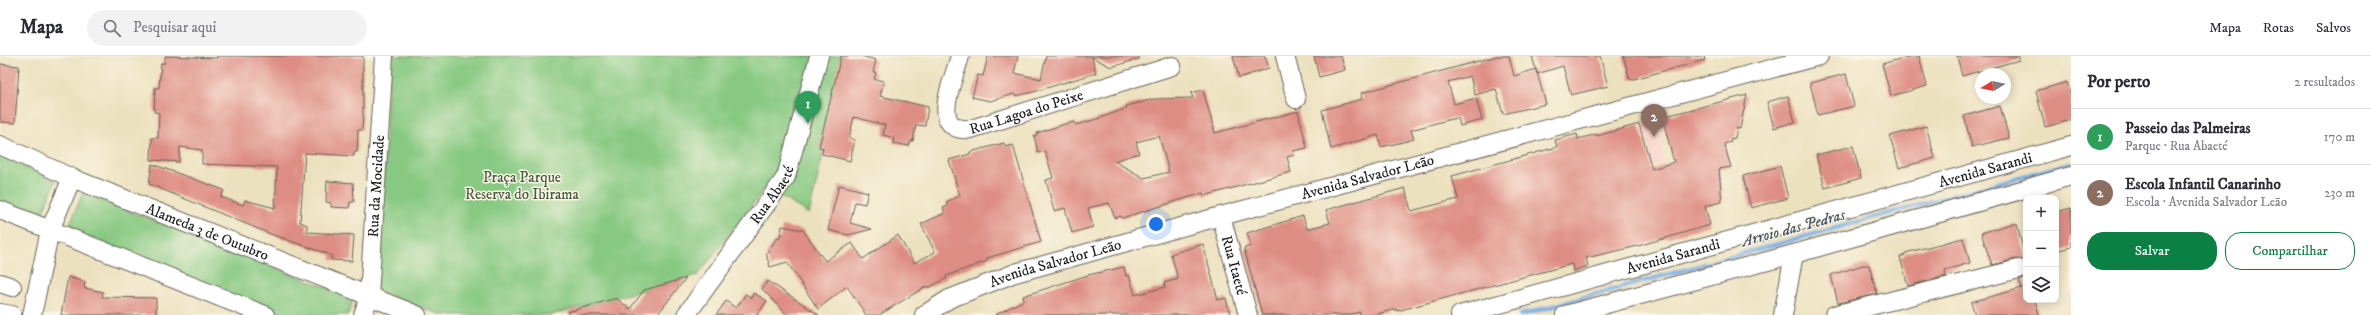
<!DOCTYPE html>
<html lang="pt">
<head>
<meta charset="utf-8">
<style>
	:root { --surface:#fff; --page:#f2f2f3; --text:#2b2b33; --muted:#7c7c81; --line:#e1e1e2; --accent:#0b8043 }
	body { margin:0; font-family:"IM FELL DW Pica",serif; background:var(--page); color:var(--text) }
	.controls { position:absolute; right:12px; bottom:12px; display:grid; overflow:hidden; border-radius:8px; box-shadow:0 2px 10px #0003 }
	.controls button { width:36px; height:36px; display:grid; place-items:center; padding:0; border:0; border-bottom:1px solid var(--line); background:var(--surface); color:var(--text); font:20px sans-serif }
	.compass { position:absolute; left:1975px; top:12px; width:36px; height:36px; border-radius:50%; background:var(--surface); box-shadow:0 2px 10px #0003; rotate:260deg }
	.you { position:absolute; left:1156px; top:168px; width:14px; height:14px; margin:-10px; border:3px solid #fff; border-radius:50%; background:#1a73e8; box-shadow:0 0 0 6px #1a73e833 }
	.badge { display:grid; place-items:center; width:26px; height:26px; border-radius:50%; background:var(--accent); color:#fff; font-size:13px; font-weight:700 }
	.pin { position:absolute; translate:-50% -33px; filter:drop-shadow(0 1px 2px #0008) }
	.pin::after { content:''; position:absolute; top:21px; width:14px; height:12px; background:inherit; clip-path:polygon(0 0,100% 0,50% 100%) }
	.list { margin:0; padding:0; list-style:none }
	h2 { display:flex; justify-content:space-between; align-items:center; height:52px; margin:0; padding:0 16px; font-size:17px }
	h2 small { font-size:13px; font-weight:400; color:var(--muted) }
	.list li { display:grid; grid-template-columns:26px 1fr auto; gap:12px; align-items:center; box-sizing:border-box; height:56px; padding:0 16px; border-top:1px solid var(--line) }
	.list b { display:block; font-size:15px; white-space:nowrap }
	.list p { margin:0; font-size:13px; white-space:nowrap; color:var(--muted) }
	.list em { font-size:13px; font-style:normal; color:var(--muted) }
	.actions { display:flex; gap:8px; padding:12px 16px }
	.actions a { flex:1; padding:9px 0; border:1px solid var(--accent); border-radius:16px; text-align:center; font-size:14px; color:var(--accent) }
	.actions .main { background:var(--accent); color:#fff }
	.icon { flex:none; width:22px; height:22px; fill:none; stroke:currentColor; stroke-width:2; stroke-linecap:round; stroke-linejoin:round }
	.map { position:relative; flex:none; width:2071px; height:259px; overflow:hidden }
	header { display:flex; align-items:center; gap:24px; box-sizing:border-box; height:56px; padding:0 20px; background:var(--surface); border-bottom:1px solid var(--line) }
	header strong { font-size:19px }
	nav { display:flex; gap:22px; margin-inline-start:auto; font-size:14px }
	.search { width:280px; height:36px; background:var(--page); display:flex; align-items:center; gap:10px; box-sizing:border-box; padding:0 14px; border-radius:22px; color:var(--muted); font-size:15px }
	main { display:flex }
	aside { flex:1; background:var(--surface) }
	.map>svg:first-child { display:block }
	.built { fill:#f7d1c8 }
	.green { fill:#87c982; stroke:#52724f }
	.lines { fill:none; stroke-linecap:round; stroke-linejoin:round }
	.stream { stroke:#75aee5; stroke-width:4.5 }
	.building { fill:#de8d84; fill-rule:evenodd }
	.minor-casing { stroke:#656155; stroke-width:20 }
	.minor { stroke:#fff; stroke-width:18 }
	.labels { text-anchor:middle; stroke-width:3; stroke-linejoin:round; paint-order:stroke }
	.street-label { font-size:15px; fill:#1c1c1c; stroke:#fcf5e5 }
	.park-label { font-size:15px; fill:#415940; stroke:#fcf5e5 }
	.water-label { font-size:16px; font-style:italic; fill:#40566c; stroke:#fcf5e5 }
</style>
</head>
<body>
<header>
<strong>Mapa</strong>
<div class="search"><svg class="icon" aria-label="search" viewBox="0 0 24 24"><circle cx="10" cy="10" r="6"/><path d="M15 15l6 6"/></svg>Pesquisar aqui</div>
<nav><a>Mapa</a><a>Rotas</a><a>Salvos</a></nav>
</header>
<main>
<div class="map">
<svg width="2071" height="259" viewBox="0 0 2071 259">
	<rect width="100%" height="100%" fill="#fcf5e5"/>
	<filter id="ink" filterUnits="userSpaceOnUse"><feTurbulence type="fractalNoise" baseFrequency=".025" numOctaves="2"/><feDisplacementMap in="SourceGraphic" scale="8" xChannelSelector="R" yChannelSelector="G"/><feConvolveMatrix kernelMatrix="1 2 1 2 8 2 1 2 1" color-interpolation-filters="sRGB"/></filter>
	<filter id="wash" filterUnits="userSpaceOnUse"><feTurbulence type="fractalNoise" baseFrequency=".012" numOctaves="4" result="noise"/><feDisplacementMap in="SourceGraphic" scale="16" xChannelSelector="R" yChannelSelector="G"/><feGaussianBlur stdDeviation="0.9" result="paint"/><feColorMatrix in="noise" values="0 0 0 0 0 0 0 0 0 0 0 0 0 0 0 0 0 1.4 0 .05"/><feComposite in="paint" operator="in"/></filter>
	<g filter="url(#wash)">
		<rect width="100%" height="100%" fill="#ece1bf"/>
		<path class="built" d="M1662 61 1666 75 1662 77 1665 90 1660 92 1664 107 1652 110 1648 92 1650 91 1648 86H1646L1641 66Z"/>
		<path class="green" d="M390 0H846L809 158 771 135 773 122 698 219 551 259H442L377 235Z
			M0 99 56 125 40 162 0 146Z
			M83 137 354 242 348 259H281L68 172Z"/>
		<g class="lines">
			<path class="stream" d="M1521 259 2071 107"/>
		</g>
		<g id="blocks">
			<path class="building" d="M165 0 217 2V0H363V60L362 74H358L357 96H354V100L305 97 300 166 307 169V176L354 179 352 205 331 204V199L273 179 149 128 152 108 224 134 221 141 243 149 245 144 275 152 277 111 202 108V94L180 91 179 106 151 104 152 82H158L159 57 154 56 155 32H159L161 7H165Z
				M841 0H861L876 4 873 16 876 17 874 23 884 25 880 40 928 51 925 70 916 69 913 85H911L909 90 893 87 894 82 883 79 885 69 854 61 849 82 855 84 850 105 822 98 823 92 819 91Z
				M988 0H1018L1014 17 1041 23 1046 0H1139V3L1111 11 1092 1 1096 17 1030 37 1015 40 1014 38 990 45 972 41 978 19 983 20Z
				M1233 0H1265L1269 12 1239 22Z
				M1314 0H1341L1345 14 1319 21Z
				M1497 0H1509L1514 20 1536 13 1546 48 1503 58 1496 33 1475 39 1470 20 1448 26 1454 48 1476 42 1482 64 1460 70 1458 62 1451 63 1411 74 1414 83 1399 87 1381 91 1378 79 1331 93 1322 54 1362 43 1361 37Z
				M1532 0H1600L1608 30 1571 39 1563 10 1537 18Z
				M1623 0H1704L1705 4 1630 24Z
				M1911 0H1919L1927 30 1891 40 1882 8Z
				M1957 0H2019V4L1962 20Z
				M0 8 19 10 15 67 0 66Z
				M1846 18 1854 50 1818 59 1810 27Z
				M2067 26 2071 40V64L2045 71 2036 35Z
				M1203 34 1215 77 1298 55 1307 92 1293 95 1294 99 1287 101 1291 116 1204 140 1203 137 1122 162 1121 160 1115 162 1109 147 1088 152 1093 171 1072 177 1065 152 1054 155 1046 124 1053 122 1045 95 1038 97 1034 80 1037 79V77L1065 68 1075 66 1076 69 1097 63 1127 52 1126 50 1154 43 1193 42 1191 37ZM1159 80 1169 116 1144 122 1114 105 1139 97 1136 86Z
				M1747 39 1740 73 1737 72 1735 82 1730 83 1731 86 1724 88 1731 111 1719 113 1722 146 1705 150 1710 169 1638 190 1586 202 1588 210 1573 215 1572 208 1397 255 1396 253 1373 259H1361L1360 256 1347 259H1262L1244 192 1251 190 1247 177 1303 160 1307 173 1330 167 1326 154 1405 132 1411 155 1458 143 1452 120 1557 91 1555 84 1577 78 1578 83 1597 78V80L1639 68 1652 113 1674 106 1662 61Z
				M1788 40 1795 66 1774 72 1767 46Z
				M2000 50 2009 82 1972 91 1964 60Z
				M1926 70 1935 102 1899 112 1890 80Z
				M1004 87 1005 91 1013 89 1041 186 987 202V205L946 220 947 222 928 232 927 230 879 259H866L847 230 818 253 787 206 770 211 766 198 776 183 780 182 782 170 803 174 825 205 852 187 863 203 898 179 914 207 935 196 921 168 945 157 943 152 948 150 946 146 960 140 949 104 970 98V96Z
				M1853 90 1861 122 1825 132 1816 99Z
				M1780 110 1788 142 1751 152 1743 120Z
				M327 125 353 127 354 146H350L349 152 331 151V147L326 146Z
				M839 129 868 136 865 148 855 146 850 167 872 173 848 179 828 174Z
				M2071 152V191L2056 195V156Z
				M2011 168H2017L2026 205 2016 203 1992 209 1981 177Z
				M1963 182 1970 207 1945 214 1946 220 1908 230 1900 201 1905 199V197Z
				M1203 188 1218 244 1226 242 1230 259H995L1024 244 1023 240 1088 219 1124 211 1126 220 1129 219 1135 239 1165 231 1164 227 1178 223 1171 198Z
				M1863 209H1869L1877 238 1838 247 1831 219Z
				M68 221 85 226 84 232 103 236 102 241 156 242V259H61Z
				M2026 221V244H2035L2039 259H1975L1971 246 2022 232 2019 224Z
				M686 222 657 259H568V256L616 242 630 253 644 234Z
				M768 225 819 259H787L762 233Z
				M754 237 767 245 757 259H716L726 245 736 252 746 238 751 242Z"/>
		</g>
	</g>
	<g filter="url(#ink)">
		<use href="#blocks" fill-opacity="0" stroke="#656155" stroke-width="1"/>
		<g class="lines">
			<g class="minor-casing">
				<g id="minor">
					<path id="s1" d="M960 0C954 24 927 77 971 73L1172 10"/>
					<path d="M1285 0 1296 43"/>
					<path id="s2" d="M0 89 72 122 417 259"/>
					<path d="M0 154 265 259"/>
					<path id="s3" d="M1221 160 1248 259"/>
					<path d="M0 227 12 231"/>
					<path d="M0 257 12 259"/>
					<path d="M32 259 50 174 72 122"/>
					<path id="s4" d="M363 259 369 241 384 0"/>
					<path id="s5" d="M686 259 786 121 819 0"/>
					<path id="s6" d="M924 259 949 243 1015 217 1221 160 1819 0"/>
					<path id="s7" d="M1460 259 2071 90"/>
					<path d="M1565 259 1794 198 2071 120"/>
					<path d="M1783 259 1794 198"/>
					<path d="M1834 259 2019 213"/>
				</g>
			</g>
			<use href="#minor" class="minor"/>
		</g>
	</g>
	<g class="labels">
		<g class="street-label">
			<text dy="5" stroke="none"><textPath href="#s1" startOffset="150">Rua Lagoa do Peixe</textPath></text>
			<text dy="5" stroke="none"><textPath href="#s7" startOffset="545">Avenida Sarandi</textPath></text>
			<text dy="5" stroke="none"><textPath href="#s6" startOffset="466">Avenida Salvador Leão</textPath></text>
			<text dy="5" stroke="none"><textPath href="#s4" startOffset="130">Rua da Mocidade</textPath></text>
			<text dy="5" stroke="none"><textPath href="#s5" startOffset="148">Rua Abaeté</textPath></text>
			<text dy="5" stroke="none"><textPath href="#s2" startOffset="225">Alameda 3 de Outubro</textPath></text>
			<text dy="5" stroke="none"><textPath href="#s7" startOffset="221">Avenida Sarandi</textPath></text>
			<text dy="5" stroke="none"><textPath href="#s6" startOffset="142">Avenida Salvador Leão</textPath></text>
			<text dy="5" stroke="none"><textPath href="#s3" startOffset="51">Rua Itaeté</textPath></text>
		</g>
		<g class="park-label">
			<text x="522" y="126">Praça Parque<tspan x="522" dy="17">Reserva do Ibirama</tspan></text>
		</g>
		<g class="water-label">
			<text transform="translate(1793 171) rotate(-15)" y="6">Arroio das Pedras</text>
		</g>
	</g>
</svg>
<div class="controls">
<button>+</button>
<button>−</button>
<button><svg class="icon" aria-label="layers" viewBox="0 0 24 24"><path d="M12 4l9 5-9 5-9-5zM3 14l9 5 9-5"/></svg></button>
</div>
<svg class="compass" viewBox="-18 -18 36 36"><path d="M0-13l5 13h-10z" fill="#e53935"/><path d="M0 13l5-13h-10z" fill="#7c7c81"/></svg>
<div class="you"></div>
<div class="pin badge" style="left:808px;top:68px;background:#2e9e5b">1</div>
<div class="pin badge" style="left:1654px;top:81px;background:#8d6e63">2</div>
</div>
<aside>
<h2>Por perto<small>2 resultados</small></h2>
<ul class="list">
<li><span class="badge" style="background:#2e9e5b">1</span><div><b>Passeio das Palmeiras</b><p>Parque · Rua Abaeté</p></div><em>170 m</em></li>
<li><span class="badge" style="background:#8d6e63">2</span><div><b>Escola Infantil Canarinho</b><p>Escola · Avenida Salvador Leão</p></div><em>230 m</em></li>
</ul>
<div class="actions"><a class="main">Salvar</a><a>Compartilhar</a></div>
</aside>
</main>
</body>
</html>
